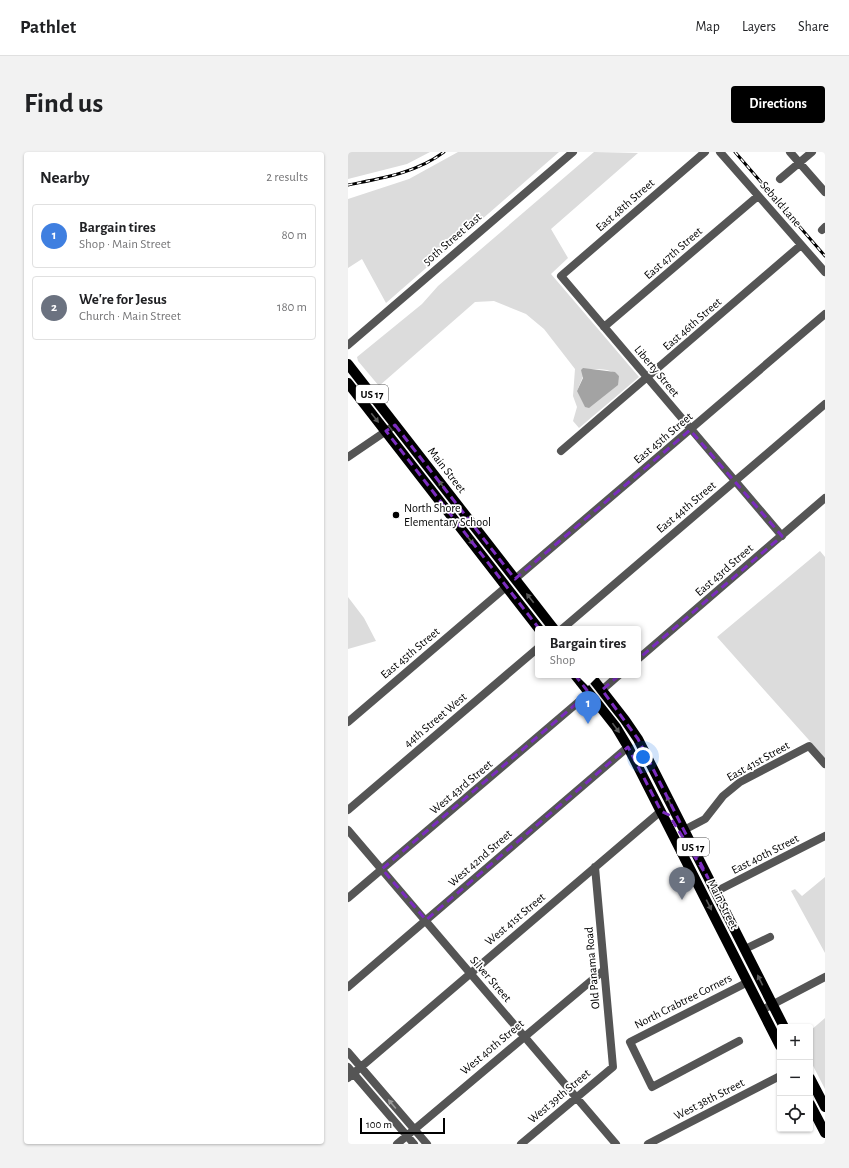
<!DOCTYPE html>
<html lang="en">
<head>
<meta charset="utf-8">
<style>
	:root { --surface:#fff; --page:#f2f2f2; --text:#202124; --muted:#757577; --line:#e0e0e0; --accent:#000 }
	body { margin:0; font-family:"Alegreya Sans",sans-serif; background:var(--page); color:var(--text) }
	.controls { position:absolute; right:12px; bottom:12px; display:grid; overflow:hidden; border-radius:4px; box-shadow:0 1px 3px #0004 }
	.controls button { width:36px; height:36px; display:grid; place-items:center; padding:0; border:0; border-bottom:1px solid var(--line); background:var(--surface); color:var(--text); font:20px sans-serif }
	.scale { position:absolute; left:12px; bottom:10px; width:85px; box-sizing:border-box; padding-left:4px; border:2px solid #000; border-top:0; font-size:11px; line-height:14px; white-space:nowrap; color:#000; -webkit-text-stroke:3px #fff; paint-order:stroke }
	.you { position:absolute; left:295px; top:605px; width:14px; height:14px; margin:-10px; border:3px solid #fff; border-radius:50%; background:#1a73e8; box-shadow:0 0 0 6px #1a73e833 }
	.badge { display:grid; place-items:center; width:26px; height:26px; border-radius:50%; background:var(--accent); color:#fff; font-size:13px; font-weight:700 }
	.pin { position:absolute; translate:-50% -33px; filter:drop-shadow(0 1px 2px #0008) }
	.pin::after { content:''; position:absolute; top:21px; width:14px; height:12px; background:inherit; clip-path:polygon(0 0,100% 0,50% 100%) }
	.popup { position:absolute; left:187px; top:474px; width:106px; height:52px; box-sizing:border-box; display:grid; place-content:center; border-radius:4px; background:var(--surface); filter:drop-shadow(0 1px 3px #0005); font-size:13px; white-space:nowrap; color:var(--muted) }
	.popup b { font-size:15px; color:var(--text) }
	.popup::after { content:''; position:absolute; left:50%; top:100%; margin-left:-8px; border:8px solid transparent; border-top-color:var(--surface) }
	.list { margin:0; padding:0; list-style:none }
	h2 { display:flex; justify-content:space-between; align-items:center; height:52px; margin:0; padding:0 16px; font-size:17px }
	h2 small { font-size:13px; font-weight:400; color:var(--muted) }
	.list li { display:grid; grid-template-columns:26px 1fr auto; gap:12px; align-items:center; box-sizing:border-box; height:64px; margin:0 8px 8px; padding:0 8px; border:1px solid var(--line); border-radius:4px }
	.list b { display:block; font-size:15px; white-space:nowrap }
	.list p { margin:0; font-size:13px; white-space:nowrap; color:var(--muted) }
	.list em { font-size:13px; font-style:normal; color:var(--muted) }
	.icon { flex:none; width:22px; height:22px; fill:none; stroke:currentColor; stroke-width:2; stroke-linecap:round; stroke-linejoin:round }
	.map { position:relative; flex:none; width:477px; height:992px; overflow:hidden; border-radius:4px }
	header { display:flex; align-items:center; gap:24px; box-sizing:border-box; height:56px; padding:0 20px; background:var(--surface); border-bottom:1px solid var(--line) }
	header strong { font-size:19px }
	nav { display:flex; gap:22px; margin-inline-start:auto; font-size:14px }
	.intro { display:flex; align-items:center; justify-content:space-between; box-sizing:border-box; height:96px; padding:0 24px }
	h1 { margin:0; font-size:28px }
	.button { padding:10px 18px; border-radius:4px; background:var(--accent); color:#fff; font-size:14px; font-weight:700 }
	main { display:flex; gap:24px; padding:0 24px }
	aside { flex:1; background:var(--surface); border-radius:4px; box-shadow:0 1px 3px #0004 }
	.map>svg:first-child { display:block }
	.green { fill:#dcdcdc; fill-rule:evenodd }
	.water { fill:#a3a3a3 }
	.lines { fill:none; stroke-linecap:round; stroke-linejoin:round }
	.minor { stroke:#555; stroke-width:8 }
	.major { stroke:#000; stroke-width:10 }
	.rail-casing { stroke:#000; stroke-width:3 }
	.rail { stroke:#fff; stroke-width:1.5; stroke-dasharray:4.5; stroke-linecap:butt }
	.oneway { fill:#595959 }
	.oneway2 { fill:#999 }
	.marked { fill:none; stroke:#7b2cbf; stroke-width:3; stroke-dasharray:8 5; stroke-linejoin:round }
	.poi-dot { fill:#000; stroke:#fff; stroke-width:1.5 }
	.labels { text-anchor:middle; stroke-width:3.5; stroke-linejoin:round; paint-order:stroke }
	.shield { fill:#fff; stroke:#4c4c4c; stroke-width:1 }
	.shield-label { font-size:11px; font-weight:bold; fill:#000 }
	.street-label { font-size:12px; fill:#000; stroke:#fff }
	.poi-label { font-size:12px; fill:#000; stroke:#fff; text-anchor:start }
</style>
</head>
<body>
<header>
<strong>Pathlet</strong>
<nav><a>Map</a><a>Layers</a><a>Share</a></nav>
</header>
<div class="intro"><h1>Find us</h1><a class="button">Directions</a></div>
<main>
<aside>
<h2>Nearby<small>2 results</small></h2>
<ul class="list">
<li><span class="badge" style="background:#3f7fe0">1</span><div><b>Bargain tires</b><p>Shop · Main Street</p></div><em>80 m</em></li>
<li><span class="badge" style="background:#6b7280">2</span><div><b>We're for Jesus</b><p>Church · Main Street</p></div><em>180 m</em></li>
</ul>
</aside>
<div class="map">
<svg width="477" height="992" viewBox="0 0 477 992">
	<rect width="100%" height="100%" fill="#fff"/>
	<path class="green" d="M0 0H82L59 12 0 27Z
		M110 0H211L38 151 14 107 0 116V47L61 27Z
		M246 0 290 1 203 77 220 106 203 122 291 225 231 276 225 269 229 255 225 244 227 217 196 177 178 162 146 149 127 150 31 234 10 209 9 205 74 152 90 134ZM238 217C248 217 263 216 271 224L229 239Z
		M472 399 477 405V606L369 485Z
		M0 445 16 466 28 489 0 497Z
		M477 725V801L443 739 447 737 454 744Z
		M477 866V937L462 908V879Z"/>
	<path class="water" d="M235 216 267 220 271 224 270 233 241 256 237 255 229 239 235 226 233 218Z"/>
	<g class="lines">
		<path class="minor" d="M357 0 213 124 434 384
			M372 0 477 120
			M442 0 477 40
			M432 27 464 0
			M474 78 477 75
			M256 175 410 44
			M0 193 225 0
			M213 299 453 93
			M0 305 47 273
			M167 427 477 162
			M214 477 477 252
			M290 507 477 346
			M254 538 271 523
			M0 570 158 435
			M0 658 190 496
			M0 678 268 992
			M336 678 357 667 375 644 392 630 461 594 477 612
			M367 740 477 684
			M0 746 241 541
			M397 797 422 785
			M0 835 280 595
			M414 858 477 825
			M391 889 304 935 282 890 400 830
			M0 900 79 992
			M0 915 66 992
			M0 926 313 659
			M49 992 256 818
			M173 992 265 915 247 715
			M300 992 432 924"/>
		<path class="major" d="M0 212 206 477
			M0 231 191 477
			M227 523 268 575 280 595 432 894
			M242 523 277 568 290 587 436 875
			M462 926 477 955
			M462 952 477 981"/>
		<g class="rail-casing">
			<path id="rail" d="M387 0 477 104
				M0 33C34 26 68 21 96 0"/>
		</g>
		<use href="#rail" class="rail"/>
	</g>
	<defs><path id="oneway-solid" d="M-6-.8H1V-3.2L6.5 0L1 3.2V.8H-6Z"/></defs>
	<g class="oneway">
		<use href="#oneway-solid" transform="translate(27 266) rotate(52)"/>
		<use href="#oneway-solid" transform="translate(94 333) rotate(-128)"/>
		<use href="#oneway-solid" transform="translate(122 388) rotate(52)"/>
		<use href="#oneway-solid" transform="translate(182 446) rotate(-128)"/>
		<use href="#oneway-solid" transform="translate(268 576) rotate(54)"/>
		<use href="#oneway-solid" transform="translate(321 649) rotate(-117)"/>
		<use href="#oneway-solid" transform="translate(361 753) rotate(63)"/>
		<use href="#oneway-solid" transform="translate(412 828) rotate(-116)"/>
	</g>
	<use class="oneway2" href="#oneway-solid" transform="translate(44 952) rotate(-130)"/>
	<path class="marked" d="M47 273 167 427 342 278 434 384 254 538 290 587 360 726 321 663 313 659 280 595 78 768 34 717 241 541 38 279Z"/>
	<circle class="poi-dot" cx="48" cy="363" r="4"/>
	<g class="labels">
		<g class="shield">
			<rect x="8" y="233" width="32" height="18" rx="3"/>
			<rect x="329" y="686" width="32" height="18" rx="3"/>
		</g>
		<g class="shield-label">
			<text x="24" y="246">US 17</text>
			<text x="345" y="699">US 17</text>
		</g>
		<g class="street-label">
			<text transform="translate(433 52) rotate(49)" y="4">Sebald Lane</text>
			<text transform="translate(277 53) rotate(-41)" y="4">East 48th Street</text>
			<text transform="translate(104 87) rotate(-41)" y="4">50th Street East</text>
			<text transform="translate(325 101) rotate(-41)" y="4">East 47th Street</text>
			<text transform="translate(344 172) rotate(-41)" y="4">East 46th Street</text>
			<text transform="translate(309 219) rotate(50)" y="4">Liberty Street</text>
			<text transform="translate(315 286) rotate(-40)" y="4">East 45th Street</text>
			<text transform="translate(99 318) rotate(52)" y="4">Main Street</text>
			<text transform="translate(338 355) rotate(-40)" y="4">East 44th Street</text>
			<text transform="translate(376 418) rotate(-41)" y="4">East 43rd Street</text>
			<text transform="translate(62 501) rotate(-40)" y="4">East 45th Street</text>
			<text transform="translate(87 568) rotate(-40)" y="4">44th Street West</text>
			<text transform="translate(410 609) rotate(-29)" y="4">East 41st Street</text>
			<text transform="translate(113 635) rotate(-40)" y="4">West 43rd Street</text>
			<text transform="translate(417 702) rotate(-27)" y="4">East 40th Street</text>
			<text transform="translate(132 706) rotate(-41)" y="4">West 42nd Street</text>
			<text transform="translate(375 752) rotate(63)" y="4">Main Street</text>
			<text transform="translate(167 767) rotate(-40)" y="4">West 41st Street</text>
			<text transform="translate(244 816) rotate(-95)" y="4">Old Panama Road</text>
			<text transform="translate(143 827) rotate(49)" y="4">Silver Street</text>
			<text transform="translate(335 849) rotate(-27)" y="4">North Crabtree Corners</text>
			<text transform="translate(144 895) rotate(-40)" y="4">West 40th Street</text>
			<text transform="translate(211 944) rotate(-40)" y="4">West 39th Street</text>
			<text transform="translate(361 947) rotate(-27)" y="4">West 38th Street</text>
		</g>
		<g class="poi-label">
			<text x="56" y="360">North Shore<tspan x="56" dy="14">Elementary School</tspan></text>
		</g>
	</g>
</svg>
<div class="controls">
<button>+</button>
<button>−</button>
<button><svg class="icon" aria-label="locate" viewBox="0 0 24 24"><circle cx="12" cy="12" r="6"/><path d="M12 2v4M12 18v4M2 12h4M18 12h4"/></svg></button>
</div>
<div class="scale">100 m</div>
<div class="you"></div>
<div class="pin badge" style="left:240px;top:572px;background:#3f7fe0">1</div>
<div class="popup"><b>Bargain tires</b>Shop</div>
<div class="pin badge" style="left:334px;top:748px;background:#6b7280">2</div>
</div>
</main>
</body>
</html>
